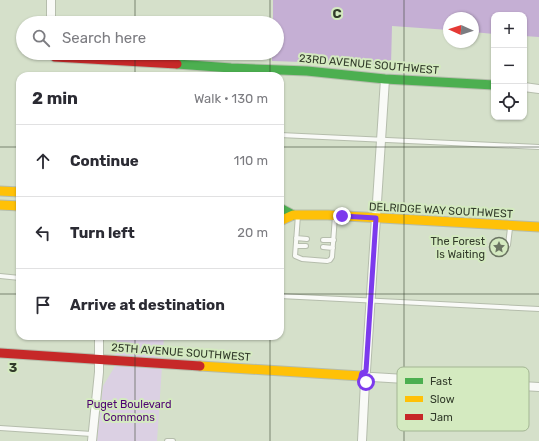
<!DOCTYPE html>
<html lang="en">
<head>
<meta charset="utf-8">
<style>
	:root { --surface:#fff; --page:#f7f7f7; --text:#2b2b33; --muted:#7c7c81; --line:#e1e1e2 }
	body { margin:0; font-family:Rubik,sans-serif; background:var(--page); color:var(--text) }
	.controls { position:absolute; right:12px; top:12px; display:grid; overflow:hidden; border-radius:8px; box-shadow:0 1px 3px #0004 }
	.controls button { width:36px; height:36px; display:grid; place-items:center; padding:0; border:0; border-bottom:1px solid var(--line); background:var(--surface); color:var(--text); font:20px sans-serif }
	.compass { position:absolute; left:443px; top:12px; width:36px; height:36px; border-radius:50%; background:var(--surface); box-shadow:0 1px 3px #0004; rotate:273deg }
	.stop { position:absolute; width:12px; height:12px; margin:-9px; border:3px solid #7c3aed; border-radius:50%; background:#fff }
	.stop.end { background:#7c3aed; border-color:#fff; box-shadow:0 1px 4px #0008 }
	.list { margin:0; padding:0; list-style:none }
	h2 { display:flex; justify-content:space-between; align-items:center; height:52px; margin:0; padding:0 16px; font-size:17px }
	h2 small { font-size:13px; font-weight:400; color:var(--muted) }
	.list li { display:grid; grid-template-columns:26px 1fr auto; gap:12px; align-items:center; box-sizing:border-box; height:72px; padding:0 16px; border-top:1px solid var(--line) }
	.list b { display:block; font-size:15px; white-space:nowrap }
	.list em { font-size:13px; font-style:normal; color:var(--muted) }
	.icon { flex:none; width:22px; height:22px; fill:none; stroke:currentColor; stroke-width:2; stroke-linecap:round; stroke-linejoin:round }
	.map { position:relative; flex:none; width:539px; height:441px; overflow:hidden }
	.search { position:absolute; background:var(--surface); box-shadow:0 1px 3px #0004; left:16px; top:16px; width:268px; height:44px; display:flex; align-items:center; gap:10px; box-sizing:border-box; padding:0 14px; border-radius:22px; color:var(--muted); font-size:15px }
	.panel { position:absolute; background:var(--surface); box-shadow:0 1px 3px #0004; left:16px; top:72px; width:268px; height:268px; border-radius:12px }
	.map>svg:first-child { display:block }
	.green { fill:#dbd0e3 }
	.forest { fill:#c5afd4 }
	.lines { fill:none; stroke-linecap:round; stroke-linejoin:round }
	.lane-casing { stroke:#b5bdac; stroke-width:6 }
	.street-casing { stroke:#b5bdac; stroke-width:10 }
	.fast-casing { stroke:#b5bdac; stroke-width:11 }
	.slow-casing { stroke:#b5bdac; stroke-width:11 }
	.jam-casing { stroke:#b5bdac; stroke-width:11 }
	.lane { stroke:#f9faf7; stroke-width:4 }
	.street { stroke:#f9faf7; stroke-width:8 }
	.fast { stroke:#4caf50; stroke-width:9 }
	.slow { stroke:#ffc107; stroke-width:9 }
	.jam { stroke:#c62828; stroke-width:9 }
	.route { stroke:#7c3aed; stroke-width:5 }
	.grid { fill:none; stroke:#323b2a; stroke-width:1; stroke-opacity:0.55 }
	.labels { text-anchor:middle; stroke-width:4; stroke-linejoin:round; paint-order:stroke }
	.street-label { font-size:11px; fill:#323b2a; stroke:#d4eac0 }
	.poi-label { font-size:11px; fill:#323b2a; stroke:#d4eac0; text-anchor:end }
	.park-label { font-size:11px; fill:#4e0371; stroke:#d4eac0 }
	.key { fill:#d4eac0; stroke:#a3b693; stroke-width:1 }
	.key-label { font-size:11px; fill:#323b2a }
	.grid-label { font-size:13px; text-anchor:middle; font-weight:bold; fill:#323b2a; stroke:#d4eac0; stroke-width:4; stroke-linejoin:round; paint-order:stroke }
</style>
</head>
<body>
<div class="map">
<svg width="539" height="441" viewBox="0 0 539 441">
	<rect width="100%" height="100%" fill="#d5e0ca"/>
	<path class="green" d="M117 336H164L157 441H97L103 386 114 368Z"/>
	<path class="forest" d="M273 0H539V37L524 36V15H494V34L473 32V18H449V30L392 26 391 65 272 61V53H277V23H273Z"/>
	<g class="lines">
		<g class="lane-casing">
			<path id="lane" d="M280 135 539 147
				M298 215 295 256 302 259 327 261 330 260 332 257 335 216
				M296 238 307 239
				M323 240H334
				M508 245 510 228
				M296 246H306
				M323 247 333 248
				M0 276 20 278
				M280 296 539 309
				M0 428 92 434
				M167 441H173"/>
		</g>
		<g class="street-casing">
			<path id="street" d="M51 23V0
				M524 87 539 89
				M366 371 385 79
				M372 377 539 387
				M92 441 99 372V336
				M362 441 365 382"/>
		</g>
		<g class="fast-casing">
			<path id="fast" d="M177 64 231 68 307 71 385 79 494 85
				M280 208 293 215"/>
		</g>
		<g class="slow-casing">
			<path id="slow" d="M0 191 20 192
				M0 205 20 206
				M280 221 293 215H328L539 227
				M200 366 361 376"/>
		</g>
		<g class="jam-casing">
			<path id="jam" d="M51 53 55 57 177 64
				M0 353 200 366"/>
		</g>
		<use href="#lane" class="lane"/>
		<use href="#street" class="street"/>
		<use href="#fast" class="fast"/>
		<use href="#slow" class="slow"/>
		<use href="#jam" class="jam"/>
	</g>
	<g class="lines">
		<path class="route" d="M342 216 376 218 366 371 362 373C360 377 361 381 366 382"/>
	</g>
	<path class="grid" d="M135 0V23M270 0V23M404 0V441M135 53V76M270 53V76M0 147H20M280 147H539M0 294H20M280 294H539M135 336V441M270 336V441"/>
	<defs>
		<g id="sight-ring" transform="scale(1)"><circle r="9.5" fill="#d4eac0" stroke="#6b7562" stroke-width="1.5"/><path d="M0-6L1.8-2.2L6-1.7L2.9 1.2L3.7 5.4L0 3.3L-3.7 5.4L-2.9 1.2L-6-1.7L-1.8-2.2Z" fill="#6b7562"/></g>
	</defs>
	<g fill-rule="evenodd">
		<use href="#sight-ring" x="499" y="247"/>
	</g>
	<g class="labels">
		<g class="street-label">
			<text transform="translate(369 64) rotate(5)" y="4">23RD AVENUE SOUTHWEST</text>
			<text transform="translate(441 210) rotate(3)" y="4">DELRIDGE WAY SOUTHWEST</text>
			<text transform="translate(181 352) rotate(4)" y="4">25TH AVENUE SOUTHWEST</text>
		</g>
		<g class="poi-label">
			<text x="485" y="245">The Forest<tspan x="485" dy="13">Is Waiting</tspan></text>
		</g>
		<g class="park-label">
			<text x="129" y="408">Puget Boulevard<tspan x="129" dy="13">Commons</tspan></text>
		</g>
	</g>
	<rect x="397" y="367" width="132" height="64" rx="6" class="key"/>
	<rect x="405" y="378" width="18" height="6" fill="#4caf50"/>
	<rect x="405" y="396" width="18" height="6" fill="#ffc107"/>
	<rect x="405" y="414" width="18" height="6" fill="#c62828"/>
	<g class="key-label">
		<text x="430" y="385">Fast</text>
		<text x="430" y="403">Slow</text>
		<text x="430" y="421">Jam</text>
	</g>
	<g class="grid-label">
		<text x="337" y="18">C</text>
		<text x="13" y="372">3</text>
	</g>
</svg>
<div class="controls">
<button>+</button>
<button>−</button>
<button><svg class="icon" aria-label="locate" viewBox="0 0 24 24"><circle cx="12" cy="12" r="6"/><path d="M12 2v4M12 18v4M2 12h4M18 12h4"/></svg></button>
</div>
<svg class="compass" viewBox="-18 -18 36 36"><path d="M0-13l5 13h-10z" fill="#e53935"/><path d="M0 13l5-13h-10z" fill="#7c7c81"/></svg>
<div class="stop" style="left:366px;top:382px"></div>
<div class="stop end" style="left:342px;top:216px"></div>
<div class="search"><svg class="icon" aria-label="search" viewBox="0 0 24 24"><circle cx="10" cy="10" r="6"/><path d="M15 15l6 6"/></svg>Search here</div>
<section class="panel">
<h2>2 min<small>Walk · 130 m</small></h2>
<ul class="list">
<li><svg class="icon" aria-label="ahead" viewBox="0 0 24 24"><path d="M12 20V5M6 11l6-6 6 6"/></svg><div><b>Continue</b></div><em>110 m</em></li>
<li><svg class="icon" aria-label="left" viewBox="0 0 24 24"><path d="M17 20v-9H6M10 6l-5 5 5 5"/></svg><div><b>Turn left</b></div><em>20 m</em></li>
<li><svg class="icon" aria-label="arrive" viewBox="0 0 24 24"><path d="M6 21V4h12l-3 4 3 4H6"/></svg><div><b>Arrive at destination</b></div></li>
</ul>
</section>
</div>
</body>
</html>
